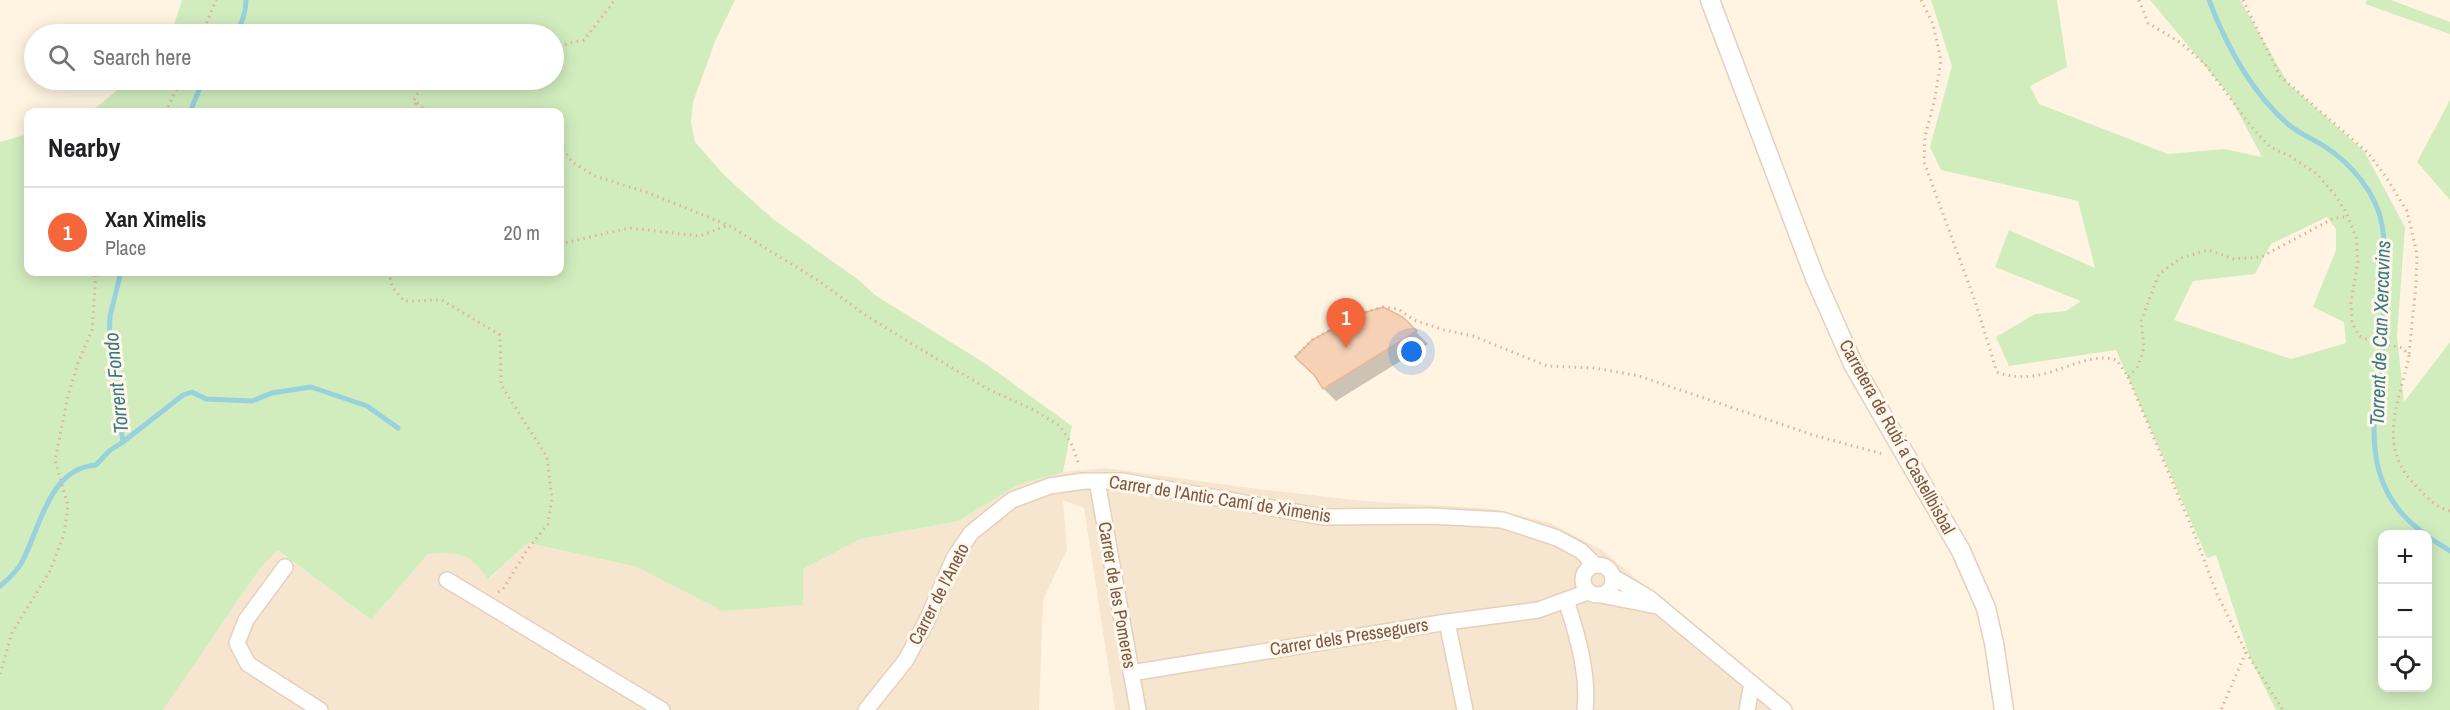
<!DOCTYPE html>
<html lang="en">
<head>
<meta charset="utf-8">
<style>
	:root { --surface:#fff; --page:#f2f2f2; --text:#202124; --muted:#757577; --line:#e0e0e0; --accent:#f5673a }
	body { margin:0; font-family:"Archivo Narrow",sans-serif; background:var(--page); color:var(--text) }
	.controls { position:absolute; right:18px; bottom:18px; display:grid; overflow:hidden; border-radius:12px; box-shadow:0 3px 15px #0003 }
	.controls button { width:54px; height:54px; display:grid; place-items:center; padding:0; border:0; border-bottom:2px solid var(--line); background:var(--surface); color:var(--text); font:30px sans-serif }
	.you { position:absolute; left:1412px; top:352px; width:21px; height:21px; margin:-15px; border:4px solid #fff; border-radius:50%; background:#1a73e8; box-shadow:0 0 0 9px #1a73e833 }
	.badge { display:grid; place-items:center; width:39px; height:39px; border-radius:50%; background:var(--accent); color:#fff; font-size:20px; font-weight:700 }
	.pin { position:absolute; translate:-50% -50px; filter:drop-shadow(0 2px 3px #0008) }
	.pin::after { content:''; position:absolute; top:32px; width:21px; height:18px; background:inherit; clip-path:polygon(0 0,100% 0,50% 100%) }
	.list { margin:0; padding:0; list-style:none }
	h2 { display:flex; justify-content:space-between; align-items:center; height:78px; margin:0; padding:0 24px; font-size:26px }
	h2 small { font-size:20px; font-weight:400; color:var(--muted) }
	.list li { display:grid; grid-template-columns:39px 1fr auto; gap:18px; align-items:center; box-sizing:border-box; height:90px; padding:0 24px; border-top:2px solid var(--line) }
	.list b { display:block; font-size:22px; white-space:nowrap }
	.list p { margin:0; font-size:20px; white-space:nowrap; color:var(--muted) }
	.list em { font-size:20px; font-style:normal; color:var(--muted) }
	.icon { flex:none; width:33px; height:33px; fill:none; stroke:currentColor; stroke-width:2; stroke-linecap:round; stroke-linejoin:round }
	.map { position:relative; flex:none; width:2450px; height:710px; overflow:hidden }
	.search { position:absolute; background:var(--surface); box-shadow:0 3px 15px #0003; left:24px; top:24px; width:540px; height:66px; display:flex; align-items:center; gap:15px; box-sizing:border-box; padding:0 21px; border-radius:33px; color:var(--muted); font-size:22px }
	.panel { position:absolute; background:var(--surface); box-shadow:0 3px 15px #0003; left:24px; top:108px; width:540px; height:168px; border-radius:12px }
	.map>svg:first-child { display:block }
	.residential { fill:#f7e6cf }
	.green { fill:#d1edbe; fill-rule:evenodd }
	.shadow { fill:#0003 }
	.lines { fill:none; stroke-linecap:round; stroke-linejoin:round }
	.stream { stroke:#99d1dd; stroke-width:5 }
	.building { fill:#f7d1b6; stroke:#ebb795; stroke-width:1.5 }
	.minor-casing { stroke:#e4d0bc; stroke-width:18 }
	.tertiary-casing { stroke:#e4d0bc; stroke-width:21 }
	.path { stroke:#dcb499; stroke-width:3; stroke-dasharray:1.5 4.5; stroke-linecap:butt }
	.minor { stroke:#fff; stroke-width:15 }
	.tertiary { stroke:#fff; stroke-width:18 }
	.labels { text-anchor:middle; stroke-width:6; stroke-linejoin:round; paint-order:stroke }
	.street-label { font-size:18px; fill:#795945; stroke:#fff7ea }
	.water-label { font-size:20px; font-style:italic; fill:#3a7987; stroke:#fff7ea }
</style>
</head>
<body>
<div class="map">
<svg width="2450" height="710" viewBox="0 0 2450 710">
	<rect width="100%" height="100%" fill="#fff4e1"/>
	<path class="residential" d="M1105 468 1258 489 1364 501 1494 509 1550 523 1602 550 1795 710H1115L1084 508 1063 500 1067 549 1043 600 1039 710H163L261 567 278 550 371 620 428 554 457 552 477 564 489 579 528 543 637 567 722 611 803 604V569L861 539 959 521 1017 485 1063 472Z"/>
	<path class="green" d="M182 0H735L716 39 693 102 691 122 695 142 724 175 773 219 860 281 875 295 986 364 1072 426 1063 472 1017 485 959 521 861 539 803 569V605L722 611 637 567 528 543 488 579C470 553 459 552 428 554L371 620 278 550 261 567 163 710H0V142L28 134V272H560V112H86L93 110 130 80H554V34H171Z
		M1931 0H2057L2067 67 2030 86 2039 104 2168 154 2224 149 2262 157 2229 95 2150 0H2240L2288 83 2364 151 2405 227 2397 336 2404 402 2450 342V710H2276L2250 658 2216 555 2207 558 2116 350 2009 366 1996 337 2035 314 2066 311 2081 301 1995 267 2009 230 2095 268 2078 201 1941 170 1930 147 1952 66ZM2327 217 2336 229V250L2313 307 2344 322 2346 343 2291 359 2174 320 2193 281 2255 274 2271 244ZM2382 534H2428V688H2382Z
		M2367 0H2391L2450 22V34L2365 4Z
		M2450 100V200L2417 162Z"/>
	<path class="shadow" d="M1402 318 1428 344 1336 401 1324 389 1318 377Z"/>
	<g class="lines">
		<path class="stream" d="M2209 0C2226 45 2252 93 2289 125 2300 134 2313 139 2324 146 2351 163 2377 194 2382 225 2386 242 2383 262 2383 279 2383 301 2385 322 2383 343 2374 414 2356 486 2425 534
			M234 34C242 26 246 11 246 0
			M190 112 203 80
			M123 442 183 395 192 392 206 399 252 401 272 393 311 387 367 406 398 428
			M2428 537 2450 551
			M0 586C8 579 17 572 22 562 40 528 49 468 96 465L109 451 123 442 109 348 110 316 121 272"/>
	</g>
	<path class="building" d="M1383 307 1403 317 1417 331 1323 389 1315 376 1295 357 1312 340 1360 314Z"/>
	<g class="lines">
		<g class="minor-casing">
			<path id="minor" d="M1097 481 1138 710
				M1583 580a15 15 0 1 1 30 0a15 15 0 1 1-30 0Z
				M285 567 246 620 237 643 248 664 320 710
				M1613 577 1649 598 1784 710
				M447 580 662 710
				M1601 595 1657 606
				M1566 600C1577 634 1589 674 1585 710
				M1447 622 1465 710
				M1131 673 1447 622 1538 610 1588 592
				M866 710 906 660 927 620 954 558 971 533 1012 500 1050 486 1084 481H1122L1323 517 1431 516 1502 520 1557 538 1581 551 1595 565
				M1747 710 1752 683"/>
		</g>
		<g class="tertiary-casing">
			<path id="tertiary" d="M1710 0 1815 278 1854 366 1961 551 1986 608 1994 643 2004 710"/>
		</g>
		<path class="path" d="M1921 0 1933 24 1941 61 1934 103 1925 136 1924 162 1975 301 1997 372C2045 390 2079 349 2117 360L2128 377 2137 367 2141 358 2144 347 2141 321 2159 274 2181 258 2208 250 2234 259 2261 257 2334 218 2348 217
			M2139 0 2148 23 2181 43 2205 64 2250 125 2270 147 2290 156 2317 174 2335 195 2346 212 2356 237 2358 261 2351 302 2352 322 2359 336 2371 341 2403 348 2409 356C2398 407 2375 448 2420 490 2428 499 2438 508 2450 511
			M2243 0 2280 76 2368 153 2386 177 2407 211 2417 254 2416 284 2409 354
			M202 34 216 0
			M554 49 569 43 584 40 615 0
			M415 103 418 112
			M165 112 182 80
			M427 112 414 100 424 82 435 80
			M560 144 572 162 595 176 646 192 728 225 819 281 864 314 917 347 988 389 1034 410 1060 426 1072 445 1079 465
			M560 244 629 228 700 236 726 226
			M389 272 392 287 404 301 442 300 500 335 501 385 547 457 552 499 548 524 527 550 503 589 497 593
			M1295 357 1312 340 1360 314 1383 307 1398 309 1414 320 1444 330 1473 336 1547 366 1595 368 1639 376 1813 435 1883 454
			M2128 377 2192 528 2217 594 2246 652 2221 710
			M2246 652 2283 710
			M0 674 12 633 50 571 64 534 68 506 55 460 68 396 78 363 92 330 96 272"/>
		<use href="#minor" class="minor"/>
		<use href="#tertiary" class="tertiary"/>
	</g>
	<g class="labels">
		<g class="street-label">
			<text transform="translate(1897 437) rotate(61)" y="6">Carretera de Rubí a Castellbisbal</text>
			<text transform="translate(1220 499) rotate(9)" y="6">Carrer de l'Antic Camí de Ximenis</text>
			<text transform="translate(939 594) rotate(-63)" y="6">Carrer de l'Aneto</text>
			<text transform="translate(1117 595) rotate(80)" y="6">Carrer de les Pomeres</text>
			<text transform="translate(1349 637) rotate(-9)" y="6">Carrer dels Presseguers</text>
		</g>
		<g class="water-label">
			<text transform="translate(2380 333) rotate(-88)" y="7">Torrent de Can Xercavins</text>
			<text transform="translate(116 383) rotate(-96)" y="7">Torrent Fondo</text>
		</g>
	</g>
</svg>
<div class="controls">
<button>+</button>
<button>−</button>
<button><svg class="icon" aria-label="locate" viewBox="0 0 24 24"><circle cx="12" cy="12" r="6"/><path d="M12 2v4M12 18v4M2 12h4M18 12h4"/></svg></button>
</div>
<div class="you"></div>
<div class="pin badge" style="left:1346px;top:348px">1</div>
<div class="search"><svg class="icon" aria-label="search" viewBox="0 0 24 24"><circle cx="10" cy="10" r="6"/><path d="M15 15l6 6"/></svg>Search here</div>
<section class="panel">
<h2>Nearby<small></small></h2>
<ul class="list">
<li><span class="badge">1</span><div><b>Xan Ximelis</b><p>Place</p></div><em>20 m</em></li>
</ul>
</section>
</div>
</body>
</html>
